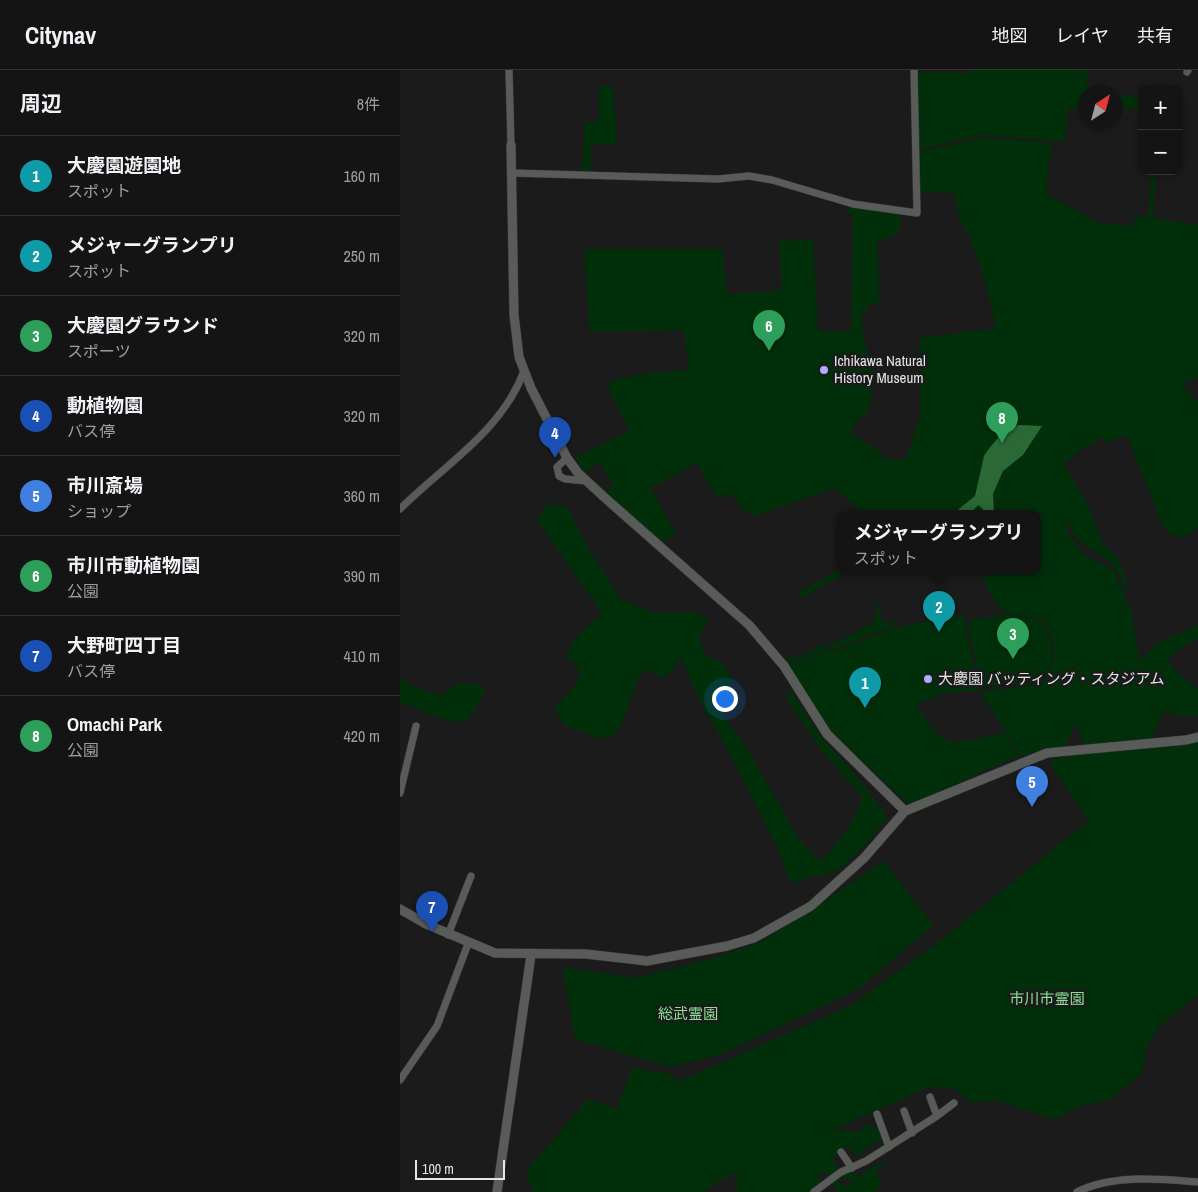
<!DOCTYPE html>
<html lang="ja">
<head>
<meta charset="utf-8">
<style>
	:root { --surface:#141414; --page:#212122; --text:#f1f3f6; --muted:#9d9ea0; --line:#333334; --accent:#2563eb }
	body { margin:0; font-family:"Archivo Narrow","Noto Sans JP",sans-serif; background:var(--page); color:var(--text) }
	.controls { position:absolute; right:15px; top:15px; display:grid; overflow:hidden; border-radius:10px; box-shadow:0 2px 8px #0003 }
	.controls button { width:45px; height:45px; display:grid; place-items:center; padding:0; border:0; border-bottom:1px solid var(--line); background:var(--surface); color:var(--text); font:25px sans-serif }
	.compass { position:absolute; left:678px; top:15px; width:45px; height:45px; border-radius:50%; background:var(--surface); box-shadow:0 2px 8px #0003; rotate:36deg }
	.scale { position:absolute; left:15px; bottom:12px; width:90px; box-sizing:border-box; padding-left:5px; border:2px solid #e4e5e4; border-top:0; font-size:14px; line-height:18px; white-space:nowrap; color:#e4e5e4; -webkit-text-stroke:4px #1a1b1a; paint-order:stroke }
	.you { position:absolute; left:324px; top:628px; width:18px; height:18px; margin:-12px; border:4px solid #fff; border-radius:50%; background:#1a73e8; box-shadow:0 0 0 8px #1a73e833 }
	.badge { display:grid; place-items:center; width:32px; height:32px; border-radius:50%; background:var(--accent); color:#fff; font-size:16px; font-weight:700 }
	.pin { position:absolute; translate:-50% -41px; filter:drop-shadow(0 1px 2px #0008) }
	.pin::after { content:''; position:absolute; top:26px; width:18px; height:15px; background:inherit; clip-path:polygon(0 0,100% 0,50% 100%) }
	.popup { position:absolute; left:436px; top:440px; width:205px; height:65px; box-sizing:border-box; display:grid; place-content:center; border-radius:10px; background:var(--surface); filter:drop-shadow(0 1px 4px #0005); font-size:16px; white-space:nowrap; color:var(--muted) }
	.popup b { font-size:19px; color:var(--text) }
	.popup::after { content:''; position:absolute; left:50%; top:100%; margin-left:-10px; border:10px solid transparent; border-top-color:var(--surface) }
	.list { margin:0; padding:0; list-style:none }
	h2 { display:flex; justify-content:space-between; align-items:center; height:65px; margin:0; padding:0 20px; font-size:21px }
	h2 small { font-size:16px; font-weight:400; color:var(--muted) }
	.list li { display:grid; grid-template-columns:32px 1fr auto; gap:15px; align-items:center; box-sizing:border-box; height:80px; padding:0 20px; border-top:1px solid var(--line) }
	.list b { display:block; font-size:19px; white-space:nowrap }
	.list p { margin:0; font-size:16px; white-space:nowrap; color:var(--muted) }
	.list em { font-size:16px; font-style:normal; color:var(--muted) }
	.map { position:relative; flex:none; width:798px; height:1122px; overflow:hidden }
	header { display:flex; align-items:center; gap:30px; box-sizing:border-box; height:70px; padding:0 25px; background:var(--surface); border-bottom:1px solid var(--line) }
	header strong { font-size:24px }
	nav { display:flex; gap:28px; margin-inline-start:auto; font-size:18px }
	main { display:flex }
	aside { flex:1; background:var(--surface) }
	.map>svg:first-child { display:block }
	.green { fill:#002f0a }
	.water { fill:#2a6935 }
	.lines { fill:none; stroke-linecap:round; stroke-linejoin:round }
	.minor-casing { stroke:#363736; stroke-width:8 }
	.tertiary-casing { stroke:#363736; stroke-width:10 }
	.minor { stroke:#595b59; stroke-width:7 }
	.tertiary { stroke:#595b59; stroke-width:9 }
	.poi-dot { fill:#b2adfa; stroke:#1a1b1a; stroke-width:2 }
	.labels { text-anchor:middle; stroke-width:5; stroke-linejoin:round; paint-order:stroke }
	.poi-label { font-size:15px; fill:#e4e5e4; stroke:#1a1b1a; text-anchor:start }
	.park-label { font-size:15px; fill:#8ae195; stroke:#1a1b1a }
</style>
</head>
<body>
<header>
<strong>Citynav</strong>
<nav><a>地図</a><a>レイヤ</a><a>共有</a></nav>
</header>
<main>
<aside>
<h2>周辺<small>8件</small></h2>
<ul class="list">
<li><span class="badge" style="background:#0f9aa8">1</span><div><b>大慶園遊園地</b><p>スポット</p></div><em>160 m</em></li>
<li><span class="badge" style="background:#0f9aa8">2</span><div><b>メジャーグランプリ</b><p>スポット</p></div><em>250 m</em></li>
<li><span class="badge" style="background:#2e9e5b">3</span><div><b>大慶園グラウンド</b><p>スポーツ</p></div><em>320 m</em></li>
<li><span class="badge" style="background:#1a4fb4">4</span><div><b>動植物園</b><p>バス停</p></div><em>320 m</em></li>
<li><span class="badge" style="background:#3f7fe0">5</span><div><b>市川斎場</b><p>ショップ</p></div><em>360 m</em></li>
<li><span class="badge" style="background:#2e9e5b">6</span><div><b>市川市動植物園</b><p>公園</p></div><em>390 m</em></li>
<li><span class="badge" style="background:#1a4fb4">7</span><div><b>大野町四丁目</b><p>バス停</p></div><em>410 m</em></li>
<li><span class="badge" style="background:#2e9e5b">8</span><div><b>Omachi Park</b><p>公園</p></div><em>420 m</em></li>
</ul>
</aside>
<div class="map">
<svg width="798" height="1122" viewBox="0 0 798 1122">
	<rect width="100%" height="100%" fill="#1a1b1a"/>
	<path class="green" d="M571 0H687L688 22H686L685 39H667L665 71 583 65 519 79 516 2 569 3Z
		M199 16H213L217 74H191V101H182L185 52H198Z
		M716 25 742 26V39H716Z
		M583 68 651 73 646 124 699 153 734 156 735 145 749 147 751 101H756L753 148 798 155V308L781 313 798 333V458L784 467 770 464 764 458 727 365 706 373 702 367 688 377 684 376 664 394 689 437 703 474 719 490 728 519 725 520C722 514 720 504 716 498 702 480 676 480 669 452L666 459 682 483 714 501 731 541 740 591 758 573 798 555V568L785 575 767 590 779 604 798 619V646H780L764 641 746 680 790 674 798 671V924L758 958 747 976 742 1003 710 1030 681 1036 655 1049 597 1031 570 1032 554 1018 528 1017 421 1065 440 1059 456 1063 468 1054 482 1061 485 1070 470 1074 458 1087 449 1077 441 1079 433 1090 439 1101 429 1108 423 1101 417 1105 422 1112 415 1116 412 1122H337V1103L315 1113 304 1122H133L126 1101 188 1029 217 1039 232 998 268 1003 280 1011 450 936 527 881 689 751 651 695 653 689 686 684 679 658 674 655 665 677 645 678 621 687 580 621C596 619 637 619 648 607 652 602 652 595 653 589 656 573 650 561 641 549L605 542 592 528 581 501H638V443H464L434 418 355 446 343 440 333 425 328 428 324 423 317 427 297 393 251 418 276 464 263 472 204 421 213 415 200 391 185 402 175 387 229 361 208 317 211 316 210 311 251 303 289 300 284 260 190 262 184 179H322L327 224 379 221 382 218 379 171 413 170 418 260 451 262 453 144H446L448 136 499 144 502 149 497 164 478 171 479 234 468 235V240L462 242 463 266 473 302 474 315 468 342 458 350 451 363 484 384 481 389 483 391 487 387 495 390 506 389 520 347V268L596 258 586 213 571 170 559 148 555 123 520 122V82Z
		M148 434 167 436 186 474 220 529 252 542 296 543 309 551 299 567 305 585 322 593 333 609 326 625 323 646 345 675 398 768 421 792 451 755 463 728 420 679 386 627 389 618 421 667 454 703 488 747C477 761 451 794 436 800 422 806 408 805 395 813L389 809 378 779 333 690 302 635 281 588 265 608 246 599C226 622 231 643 215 665L201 669 164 655 155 638 174 617 180 605 176 594 167 586C173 564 188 559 202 543L137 450Z
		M440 499 449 501 403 527 398 526V523Z
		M477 526 481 546 484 553 496 551 500 553 434 579 428 578 388 594 385 590 391 585 394 589 423 574 428 577 473 553 477 546Z
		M563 544 579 620 543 624 517 634C544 686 555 672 605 663L618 686 513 733H507L431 661 389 595 428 580 435 581 494 558Z
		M610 544C619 546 633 547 640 552 653 561 658 600 642 608 628 615 597 615 581 618L568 554 574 549Z
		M0 607 11 616 42 626 57 614H80L85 621 67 652C42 652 24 639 0 632Z
		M484 791 533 855 460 918 320 985 269 997 175 969 163 897 235 908 311 889 362 872Z
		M480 1093 485 1095 476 1100 481 1115 474 1122H436L438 1121 431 1112 434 1109 448 1117 454 1112 441 1106 447 1101 458 1107Z"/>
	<path class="water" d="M619 355 642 356 623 385 603 401 593 424 594 443H579L583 439 578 435 571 443H554L575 426 584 386 588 380 605 359Z"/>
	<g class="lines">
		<g class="minor-casing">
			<path id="minor" d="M109 0 111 75
				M787 2 788 0
				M112 103 318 109 349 106 372 110 453 134 517 143 514 0
				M167 388 157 397 159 406 165 409 187 411
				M0 439C43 396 102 361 124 301
				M0 723 16 656
				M48 865 71 806
				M0 1010 37 956 68 874
				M504 1041 512 1063
				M477 1044 489 1077
				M537 1046 554 1033
				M441 1082 452 1098
				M414 1122 441 1102 466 1091 537 1046 530 1027
				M677 1122C713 1104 759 1109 798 1112"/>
		</g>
		<g class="tertiary-casing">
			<path id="tertiary" d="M111 75 114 245 119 287 131 318 167 388 178 403 204 427 349 555 384 596 427 664 505 741
				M0 839 26 854 95 883 186 884 247 891 327 876 354 868 411 836 464 788 505 741 647 683 786 670 798 667
				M97 1122 131 885"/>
		</g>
		<use href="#minor" class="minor"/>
		<use href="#tertiary" class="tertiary"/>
	</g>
	<g class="poi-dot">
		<circle cx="424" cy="300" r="5"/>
		<circle cx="528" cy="609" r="5"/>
	</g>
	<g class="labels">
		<g class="poi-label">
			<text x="434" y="296">Ichikawa Natural<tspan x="434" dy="17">History Museum</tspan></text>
			<text x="538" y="614">大慶園 バッティング・スタジアム</text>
		</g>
		<g class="park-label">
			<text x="647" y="934">市川市霊園</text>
			<text x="288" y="949">総武霊園</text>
		</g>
	</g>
</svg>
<div class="controls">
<button>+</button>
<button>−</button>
</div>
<svg class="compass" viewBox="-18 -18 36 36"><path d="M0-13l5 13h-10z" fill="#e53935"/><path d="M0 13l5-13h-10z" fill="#9d9ea0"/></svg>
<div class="scale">100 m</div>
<div class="you"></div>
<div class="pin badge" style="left:465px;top:638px;background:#0f9aa8">1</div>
<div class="pin badge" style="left:539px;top:562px;background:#0f9aa8">2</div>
<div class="popup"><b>メジャーグランプリ</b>スポット</div>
<div class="pin badge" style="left:613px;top:589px;background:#2e9e5b">3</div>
<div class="pin badge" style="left:155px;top:388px;background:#1a4fb4">4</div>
<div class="pin badge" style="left:632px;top:737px;background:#3f7fe0">5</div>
<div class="pin badge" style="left:369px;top:281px;background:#2e9e5b">6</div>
<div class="pin badge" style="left:32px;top:862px;background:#1a4fb4">7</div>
<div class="pin badge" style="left:602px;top:373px;background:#2e9e5b">8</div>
</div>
</main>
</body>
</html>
